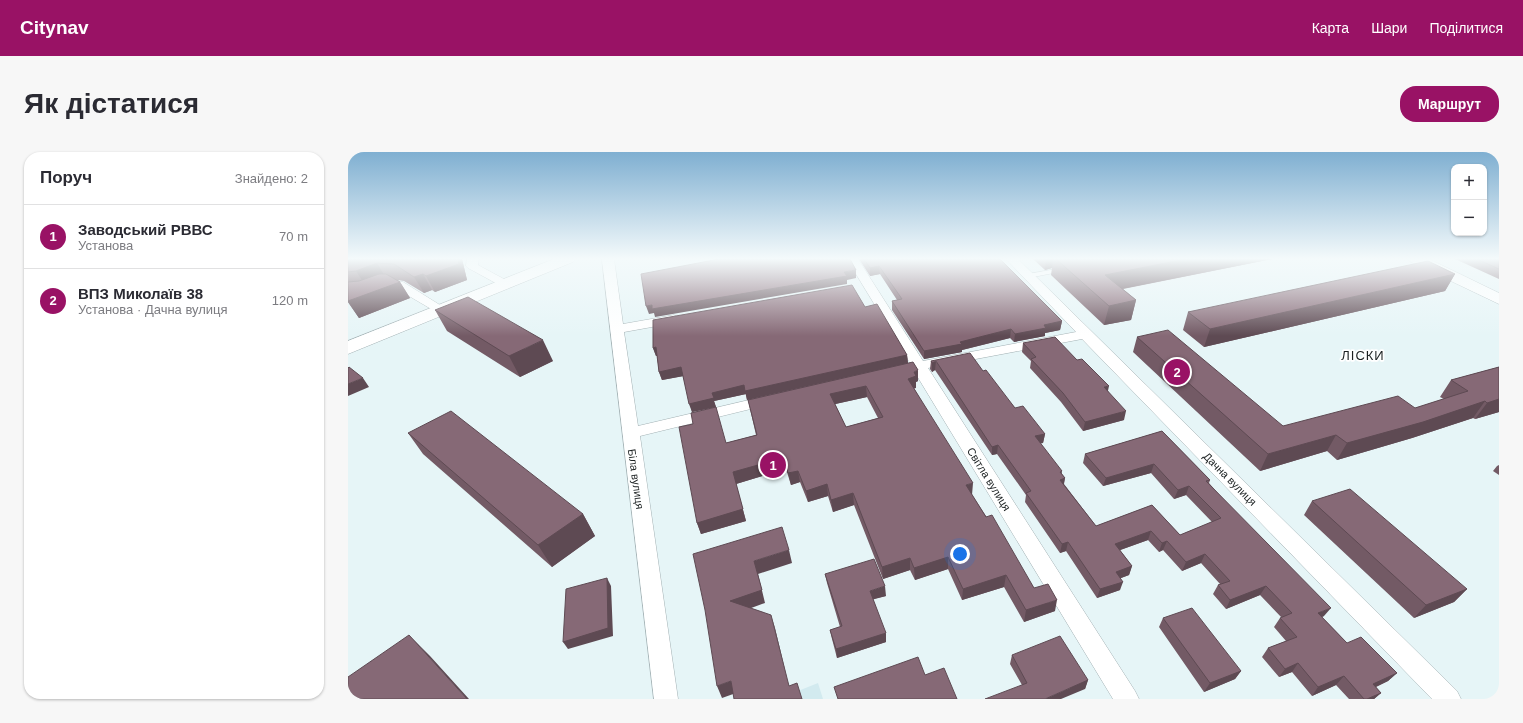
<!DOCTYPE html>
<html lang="uk">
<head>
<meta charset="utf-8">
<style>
	:root { --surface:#fff; --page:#f7f7f7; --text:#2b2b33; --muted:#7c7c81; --line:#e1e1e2; --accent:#991265 }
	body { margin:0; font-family:Arial,sans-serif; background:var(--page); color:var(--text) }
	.controls { position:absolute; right:12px; top:12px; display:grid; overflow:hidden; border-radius:8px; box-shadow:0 1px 3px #0004 }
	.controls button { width:36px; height:36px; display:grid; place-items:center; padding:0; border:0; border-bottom:1px solid var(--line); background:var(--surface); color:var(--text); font:20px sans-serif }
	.you { position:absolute; left:612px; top:402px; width:14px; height:14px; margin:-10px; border:3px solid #fff; border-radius:50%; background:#1a73e8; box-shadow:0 0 0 6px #1a73e833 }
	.badge { display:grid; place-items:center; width:26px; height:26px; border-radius:50%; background:var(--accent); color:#fff; font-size:13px; font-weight:700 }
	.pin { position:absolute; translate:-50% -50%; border:2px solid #fff; box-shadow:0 1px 4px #0006 }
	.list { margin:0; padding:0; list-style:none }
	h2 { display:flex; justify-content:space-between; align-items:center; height:52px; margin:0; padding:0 16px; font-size:17px }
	h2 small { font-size:13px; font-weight:400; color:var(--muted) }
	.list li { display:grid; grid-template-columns:26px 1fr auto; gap:12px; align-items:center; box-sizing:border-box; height:64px; padding:0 16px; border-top:1px solid var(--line) }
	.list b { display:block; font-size:15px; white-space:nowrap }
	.list p { margin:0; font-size:13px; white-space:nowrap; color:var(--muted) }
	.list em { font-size:13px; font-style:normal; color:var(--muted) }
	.map { position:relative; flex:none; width:1151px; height:547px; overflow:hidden; border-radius:16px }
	header { display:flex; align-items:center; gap:24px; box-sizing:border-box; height:56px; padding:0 20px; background:var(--accent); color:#fff }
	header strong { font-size:19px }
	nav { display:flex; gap:22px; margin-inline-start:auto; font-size:14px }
	.intro { display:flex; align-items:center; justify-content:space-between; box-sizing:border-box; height:96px; padding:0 24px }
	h1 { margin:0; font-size:28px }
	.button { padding:10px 18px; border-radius:16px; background:var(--accent); color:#fff; font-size:14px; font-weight:700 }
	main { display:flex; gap:24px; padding:0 24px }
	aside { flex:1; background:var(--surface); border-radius:16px; box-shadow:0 1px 3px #0004 }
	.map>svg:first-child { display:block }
	.built { fill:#d2eaef }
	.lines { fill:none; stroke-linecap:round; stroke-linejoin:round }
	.lane-casing { stroke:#a3b1b4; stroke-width:1 }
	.street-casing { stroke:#a3b1b4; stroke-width:1 }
	.secondary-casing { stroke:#a3b1b4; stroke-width:1 }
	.lane { fill:#fff; fill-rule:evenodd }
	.street { fill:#fff; fill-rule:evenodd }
	.secondary { fill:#fff; fill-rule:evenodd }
	.wall { fill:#735a65; fill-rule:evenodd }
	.shaded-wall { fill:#5e4a53 }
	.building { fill:#866976; stroke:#5e4a53; fill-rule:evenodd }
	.labels { text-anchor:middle; stroke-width:3.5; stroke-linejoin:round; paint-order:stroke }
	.street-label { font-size:11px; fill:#1b2021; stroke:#fff }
	.quarter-label { font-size:13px; letter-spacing:1px; fill:#1b2021; stroke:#fff }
</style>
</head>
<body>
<header>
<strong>Citynav</strong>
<nav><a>Карта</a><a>Шари</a><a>Поділитися</a></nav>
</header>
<div class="intro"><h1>Як дістатися</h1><a class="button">Маршрут</a></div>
<main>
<aside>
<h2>Поруч<small>Знайдено: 2</small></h2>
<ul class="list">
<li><span class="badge">1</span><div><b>Заводський РВВС</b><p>Установа</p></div><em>70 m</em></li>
<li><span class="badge">2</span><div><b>ВПЗ Миколаїв 38</b><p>Установа · Дачна вулиця</p></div><em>120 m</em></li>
</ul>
</aside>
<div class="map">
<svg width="1151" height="547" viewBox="0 0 1151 547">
	<rect width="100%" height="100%" fill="#e6f5f7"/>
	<path class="built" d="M470 531 475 547H430Z"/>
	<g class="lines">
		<g class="lane-casing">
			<path id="lane" d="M714 116 717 118 716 119 680 126 677 124 680 122Z"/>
		</g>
		<g class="street-casing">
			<path id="street" d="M119 107H131L130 113 165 132 163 135H155L120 116 118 114Z
				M254 107H266L275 172 326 163 332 167 326 171 276 180 290 274 422 243 427 245 430 248 427 251 292 284 330 547H306Z
				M499 107H510L575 209 728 180 658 107H670L1109 539 1113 547H1084L734 187 580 216 787 539 791 547H765L566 219H555L553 216 555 213 562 211Z
				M39 129 55 130 100 158 94 162 90 161 49 137H41L21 144 0 146V138L19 137Z"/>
		</g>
		<g class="secondary-casing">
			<path id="secondary" d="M206 107H228L225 110 0 202V189Z
				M1060 107H1081L1151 141V152L1063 110Z"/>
		</g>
		<use href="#lane" class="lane"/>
		<use href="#street" class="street"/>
		<use href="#secondary" class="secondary"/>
	</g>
	<path class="wall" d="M0 107H114L119 128 87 140 84 138 76 141 56 129 50 128 52 130 62 146 11 166 0 150Z
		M511 107H652L714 169 712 178 697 181V184L666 190 662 186 614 198V200L576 207 544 158V149L549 148 532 122 522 124Z
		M685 107H924L775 137 788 148 783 168 756 173 703 123 704 116 697 118Z
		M1107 107H1151V127Z
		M1107 122 1097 139 856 195 835 178 840 160Z
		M87 158 205 209 172 225 99 179Z
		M789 185 935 274 1067 256 1096 247 1092 245 1103 228 1151 215V260L1127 267 1125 266 1064 286 989 308 979 299 912 319 785 200Z
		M675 191 729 208 760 239 776 268 735 279 713 250 682 216 683 209 674 200Z
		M305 196 559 203 560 211 570 229 568 230V236H566L624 343 686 436 707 459 676 470 656 435 614 448 600 417 567 428 562 418 535 427 506 353 485 360 480 344 460 350 452 330 443 333 438 317 388 332 398 369 353 382 349 371 378 291 408 283 400 248 541 215 399 248 398 242 366 249 368 255 344 260 335 224 314 228 311 220 309 204H308ZM519 245 530 266 498 275 487 252Z
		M583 209 635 219 667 256 697 282 695 291H692L717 326 716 332 748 374 804 353 832 383 864 370 838 343 826 347 803 321 755 334 735 311 737 302 814 279 862 328 861 331 976 464 974 465 999 491 1049 521 1040 529 1028 535 1033 541 1026 547H1001L988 533 964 544 944 520 931 525 914 505 920 496 938 489 926 475 932 466H934L912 443 878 457 865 442 870 433 872 432 853 411 834 419 815 398 811 400 800 388 772 398 784 414 781 423 773 426 772 438 749 446 718 399 712 401 677 350 678 343 649 302 644 303 587 218 584 220 582 217Z
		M60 281 235 362 247 384 204 415 75 302Z
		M1151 313V323L1145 319 1149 314Z
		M964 349 1119 437 1106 450 1066 466 956 363Z
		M477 422 538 444 525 447 538 490 489 506 484 487 482 478 492 475 479 431Z
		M815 466 893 519 887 527 856 540 811 475Z
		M664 503 740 528 737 537 674 533 662 512Z"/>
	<path class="shaded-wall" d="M110 107H114L119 128 87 140 78 124Z
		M698 107H705L704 116 697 118Z
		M838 107H924L753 141 757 123Z
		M29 111 39 128 19 136 8 119Z
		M531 114 532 122 522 124V116Z
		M508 118V126L499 128V132L307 165 306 161 301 162 298 154Z
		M75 122 84 138 76 141 66 125Z
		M1107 122 1097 139 856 195 862 177Z
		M52 130 62 146 11 166 0 150V149Z
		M788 148 783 168 756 173 761 154Z
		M714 169 712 178 697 181V184L666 190 667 182 696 173Z
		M663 177 662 186 614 198V200L576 207V199Z
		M195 188 205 209 172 225 161 204Z
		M308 195 311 204H308L305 196Z
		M559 203 560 211 399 248 397 239Z
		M588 209 587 218 584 220V211Z
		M333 215 336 224 314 228 311 220Z
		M570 218V229L568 230V236L560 238V227L566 220Z
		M15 226 21 235 0 244V232Z
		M396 233 398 242 366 249 368 255 344 260 341 252 364 241Z
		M518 234 519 245 483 253 482 242Z
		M761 234 759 243 756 235Z
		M1151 247V260L1127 267 1139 251Z
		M1137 249 1125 266 1064 286 989 308 999 291Z
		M778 259 776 268 735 279 737 270Z
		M697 282 695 291 686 293 687 284Z
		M988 283 979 299 912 319 920 302Z
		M650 293 649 302 644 303V295Z
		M435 306 438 317 388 332 398 369 353 382 349 371 385 320Z
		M806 312 803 321 755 334 758 326Z
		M450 319 452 330 443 333 440 321Z
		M714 319 713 327 717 326 715 335 710 337 712 320Z
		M625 331 624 343 617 345 618 333Z
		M479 332 480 344 460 350 458 339Z
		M841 334 838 343 826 347 830 338Z
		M505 341 506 353 485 360 483 348Z
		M235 362 247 384 204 415 190 393Z
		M803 379 800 388 764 401 767 392Z
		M819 389 815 398 811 400 814 391Z
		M720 390 718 399 712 401 714 392Z
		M441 398 444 411 410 422 417 451 387 462 382 449 406 409Z
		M857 402 853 411 834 419 838 410Z
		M600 405V417L567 428 566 416Z
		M562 406V418L535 427 534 415Z
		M784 414 781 423 765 429 768 420Z
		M658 423 656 435 614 448 615 437Z
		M259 426 263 434 265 484 220 497 215 490Z
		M775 430 772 438 749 446 752 437Z
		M537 434 538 444 523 448 522 439Z
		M918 434 912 443 878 457 882 448Z
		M1119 437 1106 450 1066 466 1078 453Z
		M709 448 707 459 676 470 678 458Z
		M983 456 976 464 964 469 970 461Z
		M423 463 427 476 444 547 441 534Z
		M538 481V490L489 506 488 497Z
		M61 483 82 504 121 547H119Z
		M950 511 944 520 931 525 937 517Z
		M893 519 887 527 856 540 862 531Z
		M1049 521 1040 529 1017 540 1025 532Z
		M996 524 988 533 964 544 970 535Z
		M740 528 737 537 713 547H697Z
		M383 529 388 541 374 546 369 534Z
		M1033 541 1026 547H1019Z"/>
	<path class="building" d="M0 107H110L111 112 78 124 75 122 66 125 46 112 29 111 8 119 0 120Z
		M371 107H502L508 118 496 120 499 124 304 157V153L298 154 293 122Z
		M516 107H652L714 169 696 173 698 176 667 182 663 177 612 190 614 192 576 199 544 149 554 147 531 114 522 116Z
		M708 107H838L757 123 788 148 761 154Z
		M1129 107H1151V117Z
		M1080 109 1107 122 862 177 840 160Z
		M31 122H38L52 130 0 149V130L11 129Z
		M504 133 517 155 529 152 559 203 397 239 396 233 364 241 366 246 341 252 333 215 311 220 308 195 305 196V168Z
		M120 145 195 188 161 204 87 158Z
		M820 178 935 274 1050 244 1067 256 1120 239 1103 228 1151 215V247L1139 251 1137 249 1075 270 999 291 988 283 920 302 789 185Z
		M707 185 729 208 734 207 761 234 756 235 778 259 737 270 715 241 683 207 688 205 675 191Z
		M622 201 635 219 638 218 667 256 675 254 697 282 687 284 714 319 712 320 717 326 712 328 748 374 804 353 832 383 873 366 841 334 830 338 806 312 758 326 737 302 814 279 862 328 858 329 983 456 970 461 999 491 1013 485 1049 521 1025 532 1033 541 1019 547H1016L996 524 970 535 950 511 937 517 920 496 949 485 932 466 944 461 918 434 882 448 870 433 882 429 857 402 838 410 819 389 814 391 803 379 767 392 784 414 768 420 775 430 752 437 720 390 714 392 678 341 683 339 650 293 644 295 588 209 584 211 583 209Z
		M565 210 570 218 566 220 568 224 560 227 625 331 618 333 638 365 644 363 686 436 700 432 709 448 678 458 658 423 615 437 600 405 566 416 562 406 534 415 505 341 483 348 479 332 458 339 450 319 440 321 435 306 385 320 395 357 349 371 331 275 345 272 343 261 368 255 378 291 409 283 400 248ZM518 234 535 265 498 275 482 242Z
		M1 215 15 226 0 232V216Z
		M103 259 235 362 190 393 60 281Z
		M1002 337 1119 437 1078 453 964 349Z
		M434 375 441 398 406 409 414 438 382 449 423 463 441 534 449 531 454 547H386L383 529 369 534 357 458 345 402Z
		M526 407 537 434 522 439 538 481 488 497 482 478 494 474 477 422Z
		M259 426 260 476 215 490 218 437Z
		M844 456 893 519 862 531 815 466Z
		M61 483 119 547H0V525Z
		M712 484 740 528 697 547H637L679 531 664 503Z
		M570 505 577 523 596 516 609 547H490L486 535Z"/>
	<linearGradient id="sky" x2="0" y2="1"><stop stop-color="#7fafd1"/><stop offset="0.58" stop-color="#f4fafb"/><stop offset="1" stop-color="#f4fafb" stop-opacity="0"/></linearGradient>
	<rect width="1151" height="184" fill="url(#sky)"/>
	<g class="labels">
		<g class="street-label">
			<text transform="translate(288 327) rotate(82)" y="4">Біла вулиця</text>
			<text transform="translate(641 327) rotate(58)" y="4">Світла вулиця</text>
			<text transform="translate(882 327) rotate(45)" y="4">Дачна вулиця</text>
		</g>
		<g class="quarter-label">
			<text x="1015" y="208">ЛІСКИ</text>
		</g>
	</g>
</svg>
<div class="controls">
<button>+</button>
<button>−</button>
</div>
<div class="you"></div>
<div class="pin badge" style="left:425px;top:313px">1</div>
<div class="pin badge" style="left:829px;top:220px">2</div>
</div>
</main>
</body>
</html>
